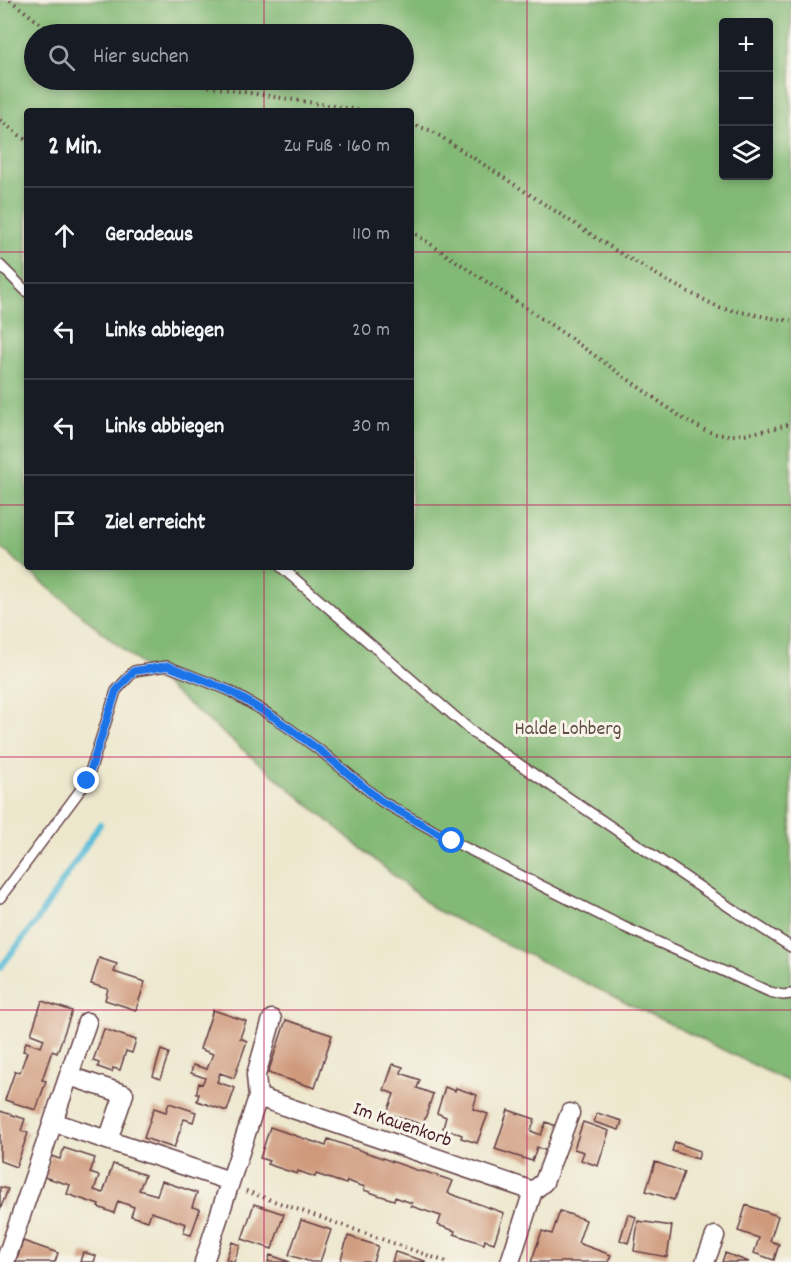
<!DOCTYPE html>
<html lang="de">
<head>
<meta charset="utf-8">
<style>
	:root { --surface:#171b24; --page:#20242c; --text:#f1f3f6; --muted:#9ea1a6; --line:#363941 }
	body { margin:0; font-family:Dekko,sans-serif; background:var(--page); color:var(--text) }
	.controls { position:absolute; right:18px; top:18px; display:grid; overflow:hidden; border-radius:6px; box-shadow:0 3px 9px #0003 }
	.controls button { width:54px; height:54px; display:grid; place-items:center; padding:0; border:0; border-bottom:2px solid var(--line); background:var(--surface); color:var(--text); font:30px sans-serif }
	.stop { position:absolute; width:18px; height:18px; margin:-14px; border:4px solid #1a73e8; border-radius:50%; background:#fff }
	.stop.end { background:#1a73e8; border-color:#fff; box-shadow:0 2px 6px #0008 }
	.list { margin:0; padding:0; list-style:none }
	h2 { display:flex; justify-content:space-between; align-items:center; height:78px; margin:0; padding:0 24px; font-size:26px }
	h2 small { font-size:20px; font-weight:400; color:var(--muted) }
	.list li { display:grid; grid-template-columns:39px 1fr auto; gap:18px; align-items:center; box-sizing:border-box; height:96px; padding:0 24px; border-top:2px solid var(--line) }
	.list b { display:block; font-size:22px; white-space:nowrap }
	.list em { font-size:20px; font-style:normal; color:var(--muted) }
	.icon { flex:none; width:33px; height:33px; fill:none; stroke:currentColor; stroke-width:2; stroke-linecap:round; stroke-linejoin:round }
	.map { position:relative; flex:none; width:791px; height:1262px; overflow:hidden }
	.search { position:absolute; background:var(--surface); box-shadow:0 3px 9px #0003; left:24px; top:24px; width:390px; height:66px; display:flex; align-items:center; gap:15px; box-sizing:border-box; padding:0 21px; border-radius:33px; color:var(--muted); font-size:22px }
	.panel { position:absolute; background:var(--surface); box-shadow:0 3px 9px #0003; left:24px; top:108px; width:390px; height:462px; border-radius:6px }
	.map>svg:first-child { display:block }
	.forest { fill:#83b976; stroke:#666c50; stroke-width:1.5; fill-rule:evenodd }
	.lines { fill:none; stroke-linecap:round; stroke-linejoin:round }
	.stream { stroke:#59bcd7; stroke-width:6 }
	.building { fill:#cf997b }
	.service-casing { stroke:#623d43; stroke-width:12 }
	.minor-casing { stroke:#623d43; stroke-width:21 }
	.path { stroke:#623d43; stroke-width:4; stroke-dasharray:1.5 4.5; stroke-linecap:butt }
	.service { stroke:#fff; stroke-width:9 }
	.minor { stroke:#fff; stroke-width:18 }
	.route { stroke:#1a73e8; stroke-width:8 }
	.grid { fill:none; stroke:#c2185b; stroke-width:1.5; stroke-opacity:0.55 }
	.labels { text-anchor:middle; stroke-width:6; stroke-linejoin:round; paint-order:stroke }
	.park-label { font-size:20px; fill:#604e43; stroke:#f7f3e8 }
	.street-label { font-size:20px; fill:#4a1f2b; stroke:#f7f3e8 }
</style>
</head>
<body>
<div class="map">
<svg width="791" height="1262" viewBox="0 0 791 1262">
	<rect width="100%" height="100%" fill="#f7f3e8"/>
	<filter id="ink" filterUnits="userSpaceOnUse"><feTurbulence type="fractalNoise" baseFrequency=".0167" numOctaves="2"/><feDisplacementMap in="SourceGraphic" scale="12" xChannelSelector="R" yChannelSelector="G"/><feConvolveMatrix kernelMatrix="1 2 1 2 8 2 1 2 1" color-interpolation-filters="sRGB"/></filter>
	<filter id="wash" filterUnits="userSpaceOnUse"><feTurbulence type="fractalNoise" baseFrequency=".008" numOctaves="4" result="noise"/><feDisplacementMap in="SourceGraphic" scale="24" xChannelSelector="R" yChannelSelector="G"/><feGaussianBlur stdDeviation="1.35" result="paint"/><feColorMatrix in="noise" values="0 0 0 0 0 0 0 0 0 0 0 0 0 0 0 0 0 1.4 0 .05"/><feComposite in="paint" operator="in"/></filter>
	<g filter="url(#wash)">
		<rect width="100%" height="100%" fill="#ede7cd"/>
		<path class="forest" d="M0 0H791V1083L434 909 0 547ZM724 22H768V176H724ZM34 34H404V80H34ZM27 111H411V567H27Z"/>
		<g class="lines">
			<path class="stream" d="M0 968 36 922 100 824"/>
		</g>
		<g id="blocks">
			<path class="building" d="M99 958 117 964 114 972 145 982 136 1010 105 1000 108 989 91 984Z
				M42 1001 72 1011 57 1053 52 1051 42 1080 46 1081 36 1110 5 1100 15 1071 20 1072 27 1052 23 1051 26 1042 41 1047 44 1039 31 1034Z
				M213 1010 246 1021 240 1038 247 1041 234 1078 220 1073 217 1082 235 1088 227 1111 197 1101 199 1094H196L199 1083 202 1084 205 1078 191 1073 193 1065 207 1069 213 1054 200 1049Z
				M286 1020 332 1035 315 1088 268 1073Z
				M104 1029 136 1040 132 1053 126 1051 120 1070 113 1068 112 1072 98 1067 99 1063 93 1061Z
				M161 1050 169 1053 160 1079 153 1076Z
				M393 1064 403 1067 401 1073 420 1080 417 1088 433 1094 423 1125 387 1113 394 1094 384 1090Z
				M445 1087 455 1091 456 1088 477 1095 473 1109 488 1114 477 1143 461 1138 462 1135 443 1128 446 1117 437 1113Z
				M169 1103 196 1112 193 1122 184 1119 174 1148 144 1138 154 1108 166 1112Z
				M508 1110 535 1119 531 1131 541 1135 546 1122 556 1126 547 1151 537 1147 532 1161 495 1149Z
				M0 1111 25 1119 21 1131 28 1133 16 1167 0 1161Z
				M597 1113 622 1121 619 1130 594 1122Z
				M583 1122 609 1131 598 1166 581 1160 584 1152 574 1149Z
				M270 1127 326 1146 328 1139 422 1172 423 1171 453 1181 448 1193 504 1213 494 1243 485 1240 484 1244 454 1234 455 1231 438 1225 441 1216 411 1206 412 1203 403 1200 395 1197 394 1200 378 1195 364 1190 365 1187 347 1181 346 1184 316 1174 315 1177 298 1171 297 1174 267 1164 269 1161 260 1158Z
				M675 1142 700 1151 698 1159 672 1151Z
				M64 1148 95 1158 90 1173 99 1176 94 1190 103 1193 113 1164 145 1175 139 1190 157 1195 162 1181 197 1193 192 1207 200 1209 191 1235 183 1233 186 1224 151 1212 148 1221 131 1216 134 1207 118 1201 114 1213 98 1207 99 1205 67 1194 70 1185 44 1177 51 1156 60 1159Z
				M655 1162 684 1172 674 1200 646 1191Z
				M0 1187 8 1189 0 1210Z
				M254 1204 284 1214 272 1249 242 1239Z
				M746 1205 778 1216 770 1241 779 1244 774 1260 754 1253 759 1238 738 1231Z
				M560 1211 586 1220 578 1243 611 1255 608 1262H531L542 1231 552 1234Z
				M628 1214 636 1217 628 1243 620 1240Z
				M301 1220 331 1230 320 1262H311L289 1255Z
				M638 1221 672 1226 667 1257 634 1251Z
				M348 1236 378 1246 373 1262H340Z
				M23 1241 58 1253 55 1262H16Z
				M232 1242 240 1245 234 1262 226 1259Z
				M83 1252 96 1256 94 1262H80Z
				M395 1252 425 1261V1262H392Z
				M725 1253 749 1262H722Z
				M270 1255 290 1262H268Z"/>
		</g>
	</g>
	<g filter="url(#ink)">
		<use href="#blocks" fill-opacity="0" stroke="#623d43" stroke-width="1.5"/>
		<g class="lines">
			<g class="service-casing">
				<path id="service" d="M0 265 27 292
					M281 567 475 734 738 913 791 947
					M0 898 87 781 116 691 134 671 167 666 228 690 275 718 322 752 381 801 452 841 624 927 770 992 783 995 791 994"/>
			</g>
			<g class="minor-casing">
				<path id="minor" d="M69 1076 124 1094 108 1140
					M258 1097 533 1191
					M53 1122 87 1022
					M5 1262 53 1122 230 1181
					M204 1262 258 1097 256 1075 272 1019
					M510 1262 533 1191 544 1182 570 1113
					M705 1262 715 1236"/>
			</g>
			<path class="path" d="M10 0 54 34
				M167 80 365 111
				M0 120 27 141
				M411 124 432 131 615 250 669 282 720 308 782 320H791
				M411 231 563 333 685 420C697 426 711 435 725 435 747 436 770 429 791 424
				M246 1191 446 1262"/>
			<use href="#service" class="service"/>
			<use href="#minor" class="minor"/>
		</g>
	</g>
	<g class="lines" filter="url(#ink)">
		<path class="route" d="M87 781 116 691 134 671 168 666 228 690 275 718 322 752 381 801 452 841"/>
	</g>
	<path class="grid" d="M264 0V34M527 0V1262M264 80V111M0 252H27M411 252H791M0 505H27M411 505H791M264 567V1262M0 757H791M0 1010H791"/>
	<g class="labels">
		<g class="park-label">
			<text x="568" y="734">Halde Lohberg</text>
		</g>
		<g class="street-label">
			<text transform="translate(403 1123) rotate(19)" y="7">Im Kauenkorb</text>
		</g>
	</g>
</svg>
<div class="controls">
<button>+</button>
<button>−</button>
<button><svg class="icon" aria-label="layers" viewBox="0 0 24 24"><path d="M12 4l9 5-9 5-9-5zM3 14l9 5 9-5"/></svg></button>
</div>
<div class="stop" style="left:452px;top:841px"></div>
<div class="stop end" style="left:87px;top:781px"></div>
<div class="search"><svg class="icon" aria-label="search" viewBox="0 0 24 24"><circle cx="10" cy="10" r="6"/><path d="M15 15l6 6"/></svg>Hier suchen</div>
<section class="panel">
<h2>2 Min.<small>Zu Fuß · 160 m</small></h2>
<ul class="list">
<li><svg class="icon" aria-label="ahead" viewBox="0 0 24 24"><path d="M12 20V5M6 11l6-6 6 6"/></svg><div><b>Geradeaus</b></div><em>110 m</em></li>
<li><svg class="icon" aria-label="left" viewBox="0 0 24 24"><path d="M17 20v-9H6M10 6l-5 5 5 5"/></svg><div><b>Links abbiegen</b></div><em>20 m</em></li>
<li><svg class="icon" aria-label="left" viewBox="0 0 24 24"><path d="M17 20v-9H6M10 6l-5 5 5 5"/></svg><div><b>Links abbiegen</b></div><em>30 m</em></li>
<li><svg class="icon" aria-label="arrive" viewBox="0 0 24 24"><path d="M6 21V4h12l-3 4 3 4H6"/></svg><div><b>Ziel erreicht</b></div></li>
</ul>
</section>
</div>
</body>
</html>
